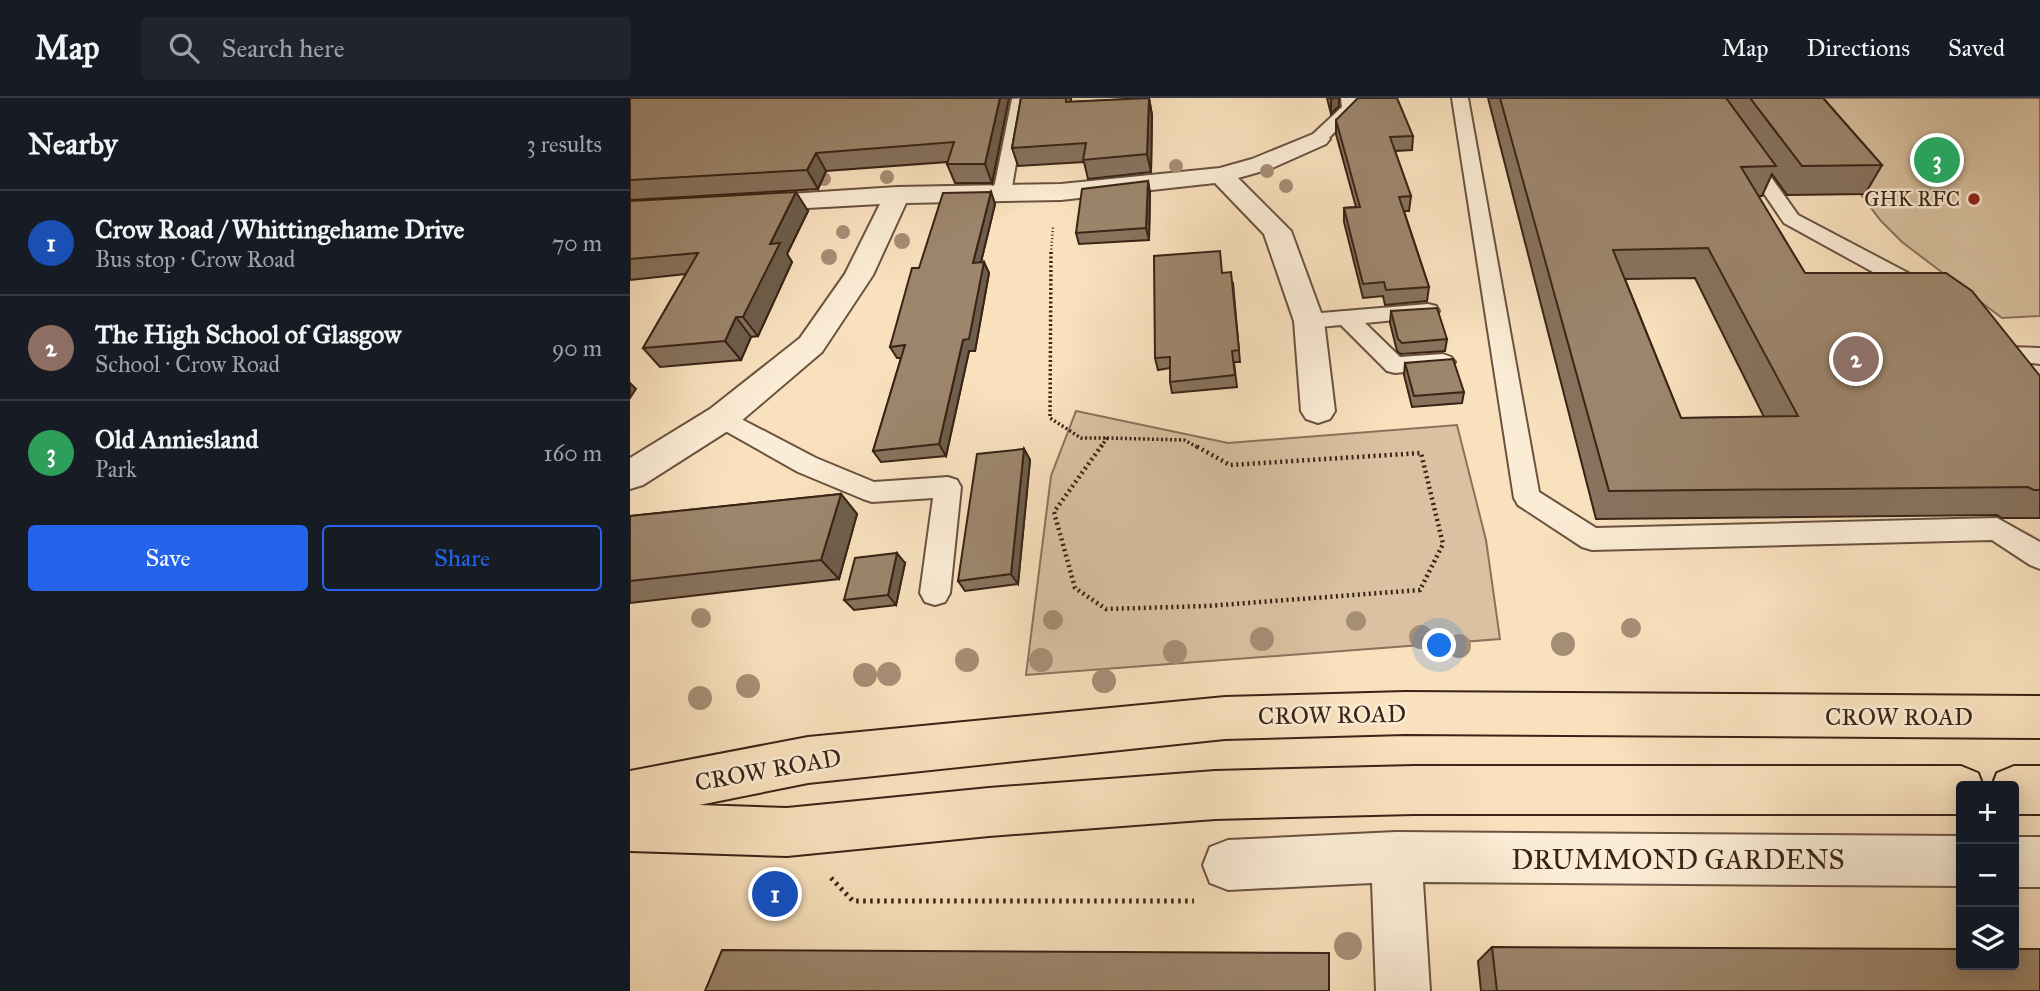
<!DOCTYPE html>
<html lang="en">
<head>
<meta charset="utf-8">
<style>
	:root { --surface:#171b24; --page:#20242c; --text:#f1f3f6; --muted:#9ea1a6; --line:#363941; --accent:#2563eb }
	body { margin:0; font-family:"IM FELL Great Primer",serif; background:var(--page); color:var(--text) }
	.controls { position:absolute; right:21px; bottom:21px; display:grid; overflow:hidden; border-radius:7px; box-shadow:0 4px 18px #0003 }
	.controls button { width:63px; height:63px; display:grid; place-items:center; padding:0; border:0; border-bottom:2px solid var(--line); background:var(--surface); color:var(--text); font:35px sans-serif }
	.you { position:absolute; left:810px; top:548px; width:24px; height:24px; margin:-18px; border:5px solid #fff; border-radius:50%; background:#1a73e8; box-shadow:0 0 0 10px #1a73e833 }
	.badge { display:grid; place-items:center; width:46px; height:46px; border-radius:50%; background:var(--accent); color:#fff; font-size:23px; font-weight:700 }
	.pin { position:absolute; translate:-50% -50%; border:4px solid #fff; box-shadow:0 2px 7px #0006 }
	.list { margin:0; padding:0; list-style:none }
	h2 { display:flex; justify-content:space-between; align-items:center; height:91px; margin:0; padding:0 28px; font-size:30px }
	h2 small { font-size:23px; font-weight:400; color:var(--muted) }
	.list li { display:grid; grid-template-columns:46px 1fr auto; gap:21px; align-items:center; box-sizing:border-box; height:105px; padding:0 28px; border-top:2px solid var(--line) }
	.list b { display:block; font-size:26px; white-space:nowrap }
	.list p { margin:0; font-size:23px; white-space:nowrap; color:var(--muted) }
	.list em { font-size:23px; font-style:normal; color:var(--muted) }
	.actions { display:flex; gap:14px; padding:21px 28px }
	.actions a { flex:1; padding:16px 0; border:2px solid var(--accent); border-radius:7px; text-align:center; font-size:24px; color:var(--accent) }
	.actions .main { background:var(--accent); color:#fff }
	.icon { flex:none; width:38px; height:38px; fill:none; stroke:currentColor; stroke-width:2; stroke-linecap:round; stroke-linejoin:round }
	.map { position:relative; flex:none; width:1410px; height:893px; overflow:hidden }
	header { display:flex; align-items:center; gap:42px; box-sizing:border-box; height:98px; padding:0 35px; background:var(--surface); border-bottom:2px solid var(--line) }
	header strong { font-size:33px }
	nav { display:flex; gap:38px; margin-inline-start:auto; font-size:24px }
	.search { width:490px; height:63px; background:var(--page); display:flex; align-items:center; gap:18px; box-sizing:border-box; padding:0 24px; border-radius:7px; color:var(--muted); font-size:26px }
	main { display:flex }
	aside { flex:1; background:var(--surface) }
	.map>svg:first-child { display:block }
	.green { fill:#d9c1a1; stroke:#8a725c; stroke-width:2 }
	.lines { fill:none; stroke-linecap:round; stroke-linejoin:round }
	.lane-casing { stroke:#6a5240; stroke-width:4 }
	.street-casing { stroke:#6a5240; stroke-width:4 }
	.primary-casing { stroke:#3a2316; stroke-width:4 }
	.path-far3 { stroke:#3a2316; stroke-width:2.5; stroke-dasharray:1 2.5; stroke-linecap:butt }
	.path-far2 { stroke:#3a2316; stroke-width:3.5; stroke-dasharray:2 2.5; stroke-linecap:butt }
	.path-far1 { stroke:#3a2316; stroke-width:4.5; stroke-dasharray:2 3.5; stroke-linecap:butt }
	.path { stroke:#3a2316; stroke-width:5; stroke-dasharray:2.5 4.5; stroke-linecap:butt }
	.lane { fill:#fbecd5; fill-rule:evenodd }
	.street { fill:#fbecd5; fill-rule:evenodd }
	.primary { fill:#f9e1be; fill-rule:evenodd }
	.tree { fill:#a68e75 }
	.wall { fill:#87735e; stroke:#3a2316; stroke-width:2; fill-rule:evenodd }
	.shaded-wall { fill:#6e5e4c; stroke:#3a2316; stroke-width:2 }
	.building { fill:#9d866d; stroke:#3a2316; stroke-width:2; fill-rule:evenodd }
	.poi-dot { fill:#8f2418; stroke:#fbecd5; stroke-width:2.5 }
	.labels { text-anchor:middle; stroke-width:5; stroke-linejoin:round; paint-order:stroke }
	.far-poi-label { font-size:21px; fill:#3a2316; stroke:#fbecd5; text-anchor:end }
	.street-label { font-size:24px; fill:#3a2316; stroke:#fbecd5 }
	.near-street-label { font-size:28px; fill:#3a2316; stroke:#fbecd5 }
</style>
</head>
<body>
<header>
<strong>Map</strong>
<div class="search"><svg class="icon" aria-label="search" viewBox="0 0 24 24"><circle cx="10" cy="10" r="6"/><path d="M15 15l6 6"/></svg>Search here</div>
<nav><a>Map</a><a>Directions</a><a>Saved</a></nav>
</header>
<main>
<aside>
<h2>Nearby<small>3 results</small></h2>
<ul class="list">
<li><span class="badge" style="background:#1a4fb4">1</span><div><b>Crow Road / Whittingehame Drive</b><p>Bus stop · Crow Road</p></div><em>70 m</em></li>
<li><span class="badge" style="background:#8d6e63">2</span><div><b>The High School of Glasgow</b><p>School · Crow Road</p></div><em>90 m</em></li>
<li><span class="badge" style="background:#2e9e5b">3</span><div><b>Old Anniesland</b><p>Park</p></div><em>160 m</em></li>
</ul>
<div class="actions"><a class="main">Save</a><a>Share</a></div>
</aside>
<div class="map">
<svg width="1410" height="893" viewBox="0 0 1410 893">
	<rect width="100%" height="100%" fill="#f9e1be"/>
	<filter id="stains"><feTurbulence type="fractalNoise" baseFrequency=".00286" numOctaves="4"/><feColorMatrix values="0 0 0 0 .2 0 0 0 0 .09 0 0 0 0 .02 0 0 0 .5 -.17"/></filter>
	<radialGradient id="worn" r=".72"><stop offset=".6" stop-color="#630" stop-opacity="0"/><stop offset="1" stop-color="#630" stop-opacity=".3"/></radialGradient>
	<path class="green" d="M1158 0H1410V218L1372 220 1272 144 1251 123Z
		M446 313 598 345 827 327 856 442 870 541 396 577 421 378Z"/>
	<g class="lines">
		<g class="lane-casing">
			<path id="lane" d="M397 0 381 95 372 101 365 99 363 95 382 1Z
				M711 0H727L728 10 694 45H682L679 41 682 37 712 9Z
				M822 0H838L909 394 966 430 1367 420 1410 444V471L1400 467 1362 442 962 452 952 449 888 407 884 400Z
				M1069 0H1085L1168 117 1299 186 1302 191 1299 196H1283L1154 125Z
				M798 206 806 208 809 213 806 218 735 225 770 259 813 256 821 259 825 264 821 269 765 275 757 273 711 227 679 230 671 228 668 223 671 218 679 216Z
				M1361 238 1369 240 1379 249 1410 250V266L1365 261 1350 245 1353 240Z
				M92 311 186 360 244 384 318 379 327 382 331 389 320 495 315 504 305 507 295 504 290 495 303 400 242 404 233 401 168 374 83 326 80 320 83 314Z"/>
		</g>
		<g class="street-casing">
			<path id="street" d="M688 34 696 36 700 41 696 46 640 71 608 80 661 133 694 223 705 313 700 321 688 325 676 321 671 313 664 223 634 136 585 85 431 102 276 105 243 177 192 254 104 329 13 387 0 391V360L80 311 170 240 215 176 250 106 121 113 112 111 108 105 112 99 267 89 431 86 590 70 622 61Z
				M766 734 1331 738V788L793 784 800 893H746L742 785 598 792 580 785 573 767 580 749 598 742Z
				M1384 739H1410V789H1384Z"/>
		</g>
		<g class="primary-casing">
			<path id="primary" d="M775 594 1410 598V640L775 636 595 641 178 685 69 707 157 710 359 690 585 673 784 668H1331L1348 675 1353 688H1331V716H784L585 721 359 738 157 758 0 753V673L178 639 595 599Z
				M1384 668H1410V716H1384V688H1362L1367 675Z"/>
		</g>
		<path class="path-far3" d="M421 155 423 129"/>
		<path class="path-far2" d="M421 154 420 320 451 340H477
			M477 340 554 342 567 349
			M471 349 477 340"/>
		<path class="path-far1" d="M472 347 424 414 445 490 476 511 577 508 790 492 813 446 791 355 600 367 564 347"/>
		<path class="path" d="M201 780 223 803H564"/>
		<use href="#lane" class="lane"/>
		<use href="#street" class="street"/>
		<use href="#primary" class="primary"/>
	</g>
	<g class="tree">
		<circle cx="546" cy="68" r="7"/>
		<circle cx="637" cy="73" r="7"/>
		<circle cx="257" cy="79" r="7"/>
		<circle cx="194" cy="81" r="7"/>
		<circle cx="656" cy="88" r="7"/>
		<circle cx="213" cy="134" r="7"/>
		<circle cx="272" cy="143" r="8"/>
		<circle cx="199" cy="159" r="8"/>
		<circle cx="71" cy="520" r="10"/>
		<circle cx="423" cy="522" r="10"/>
		<circle cx="726" cy="523" r="10"/>
		<circle cx="1001" cy="530" r="10"/>
		<circle cx="791" cy="539" r="12"/>
		<circle cx="632" cy="541" r="12"/>
		<circle cx="933" cy="546" r="12"/>
		<circle cx="829" cy="548" r="12"/>
		<circle cx="545" cy="554" r="12"/>
		<circle cx="337" cy="562" r="12"/>
		<circle cx="411" cy="562" r="12"/>
		<circle cx="259" cy="576" r="12"/>
		<circle cx="235" cy="577" r="12"/>
		<circle cx="474" cy="583" r="12"/>
		<circle cx="118" cy="588" r="12"/>
		<circle cx="70" cy="600" r="12"/>
		<circle cx="718" cy="848" r="14"/>
	</g>
	<path class="wall" d="M0 0H379L362 85H325L317 66 318 64 196 73 188 91 0 102Z
		M391 0H441V4L519 0 522 17 521 74 458 81 454 64 388 68 382 50Z
		M697 0H709V8L701 16Z
		M858 0H1193L1252 67 1235 96 1157 97 1142 76 1132 98H1128L1175 175 1410 278V420H1372L1367 417 966 421ZM1065 180 1134 319 1051 320 995 181Z
		M706 22 783 38 782 52 765 53 781 98 779 113H774L799 189 797 203 755 207 753 198 733 200 714 124V110L726 109 706 36Z
		M518 83 520 95 519 142 449 146 446 135Z
		M361 94 365 106 351 164 359 175 345 253H339L316 358 251 364 243 353 271 260H267L260 249 289 170Z
		M0 103 178 113 157 156 162 164 128 238 121 239 111 262 30 269 13 250 56 176 0 182Z
		M593 175 603 185 610 264H604L607 289 542 295 540 284V270L528 272 525 260Z
		M761 213 817 241 815 253 771 256 767 253 760 225Z
		M775 265 834 294 832 305 782 309 774 277Z
		M394 351 400 362 388 486 335 493 328 483Z
		M211 396 227 416 209 481 0 505V418Z
		M275 465 266 507 224 512 214 502Z
		M862 849 1410 893H851L848 863Z"/>
	<path class="shaded-wall" d="M370 0H382H379L362 85 355 66Z
		M519 0 522 17 521 74 517 56Z
		M703 0H709V8L701 16V2Z
		M186 55 196 73 188 91 177 72Z
		M518 83 520 95 519 142 516 130Z
		M166 94 178 113 157 156 162 164 128 238 113 219 140 146Z
		M361 94 365 106 348 176 343 165Z
		M354 164 359 175 345 253H339L316 358 309 346 333 242Z
		M106 219 121 239 111 262 95 243Z
		M0 285 6 291 0 300Z
		M394 351 400 362 388 486 381 476Z
		M211 396 227 416 209 481 191 462Z
		M267 455 275 465 266 507 258 497Z"/>
	<path class="building" d="M0 0H370L355 66H317L324 44 186 55 177 72 0 82Z
		M391 0H436V4L519 0 517 56 453 62 456 45 382 50Z
		M728 0H767L783 38 760 39 781 98 769 99 799 189 756 192 754 184 733 186 714 110 730 109 706 22Z
		M870 0H1096L1146 68 1111 69 1175 175H1316L1342 193 1410 278V392H1404L1398 389 979 393ZM1078 150 1168 318 1051 320 983 152Z
		M1120 0H1193L1252 67 1172 68Z
		M518 83 516 130 446 135 452 91Z
		M166 94 140 146 150 145 113 219H106L95 243 13 250 68 155 0 161V103Z
		M361 94 343 165 354 164 339 241 333 242 309 346 243 353 275 247 260 249 282 170H289L313 95Z
		M590 153 592 175 601 174 609 252 602 253 605 277 540 284V259L525 260 524 158Z
		M807 210 817 241 772 245 768 241 761 213Z
		M823 261 834 294 784 298 775 265Z
		M394 351 381 476 328 483 347 356Z
		M211 396 191 462 0 483V418Z
		M267 455 258 497 214 502 225 460Z
		M862 849 1331 851V867H1384V851H1410V893H867Z
		M92 852 699 855V893H75Z"/>
	<circle class="poi-dot" cx="1344" cy="101" r="7"/>
	<g class="labels">
		<g class="far-poi-label">
			<text x="1330" y="108">GHK RFC</text>
		</g>
		<g class="street-label">
			<text transform="translate(702 617) rotate(-1)" y="8">CROW ROAD</text>
			<text x="1269" y="627">CROW ROAD</text>
			<text transform="translate(138 672) rotate(-10)" y="8">CROW ROAD</text>
		</g>
		<g class="near-street-label">
			<text x="1048" y="771">DRUMMOND GARDENS</text>
		</g>
	</g>
	<rect width="100%" height="100%" filter="url(#stains)"/>
	<rect width="100%" height="100%" fill="url(#worn)"/>
</svg>
<div class="controls">
<button>+</button>
<button>−</button>
<button><svg class="icon" aria-label="layers" viewBox="0 0 24 24"><path d="M12 4l9 5-9 5-9-5zM3 14l9 5 9-5"/></svg></button>
</div>
<div class="you"></div>
<div class="pin badge" style="left:145px;top:796px;background:#1a4fb4">1</div>
<div class="pin badge" style="left:1226px;top:261px;background:#8d6e63">2</div>
<div class="pin badge" style="left:1307px;top:62px;background:#2e9e5b">3</div>
</div>
</main>
</body>
</html>
